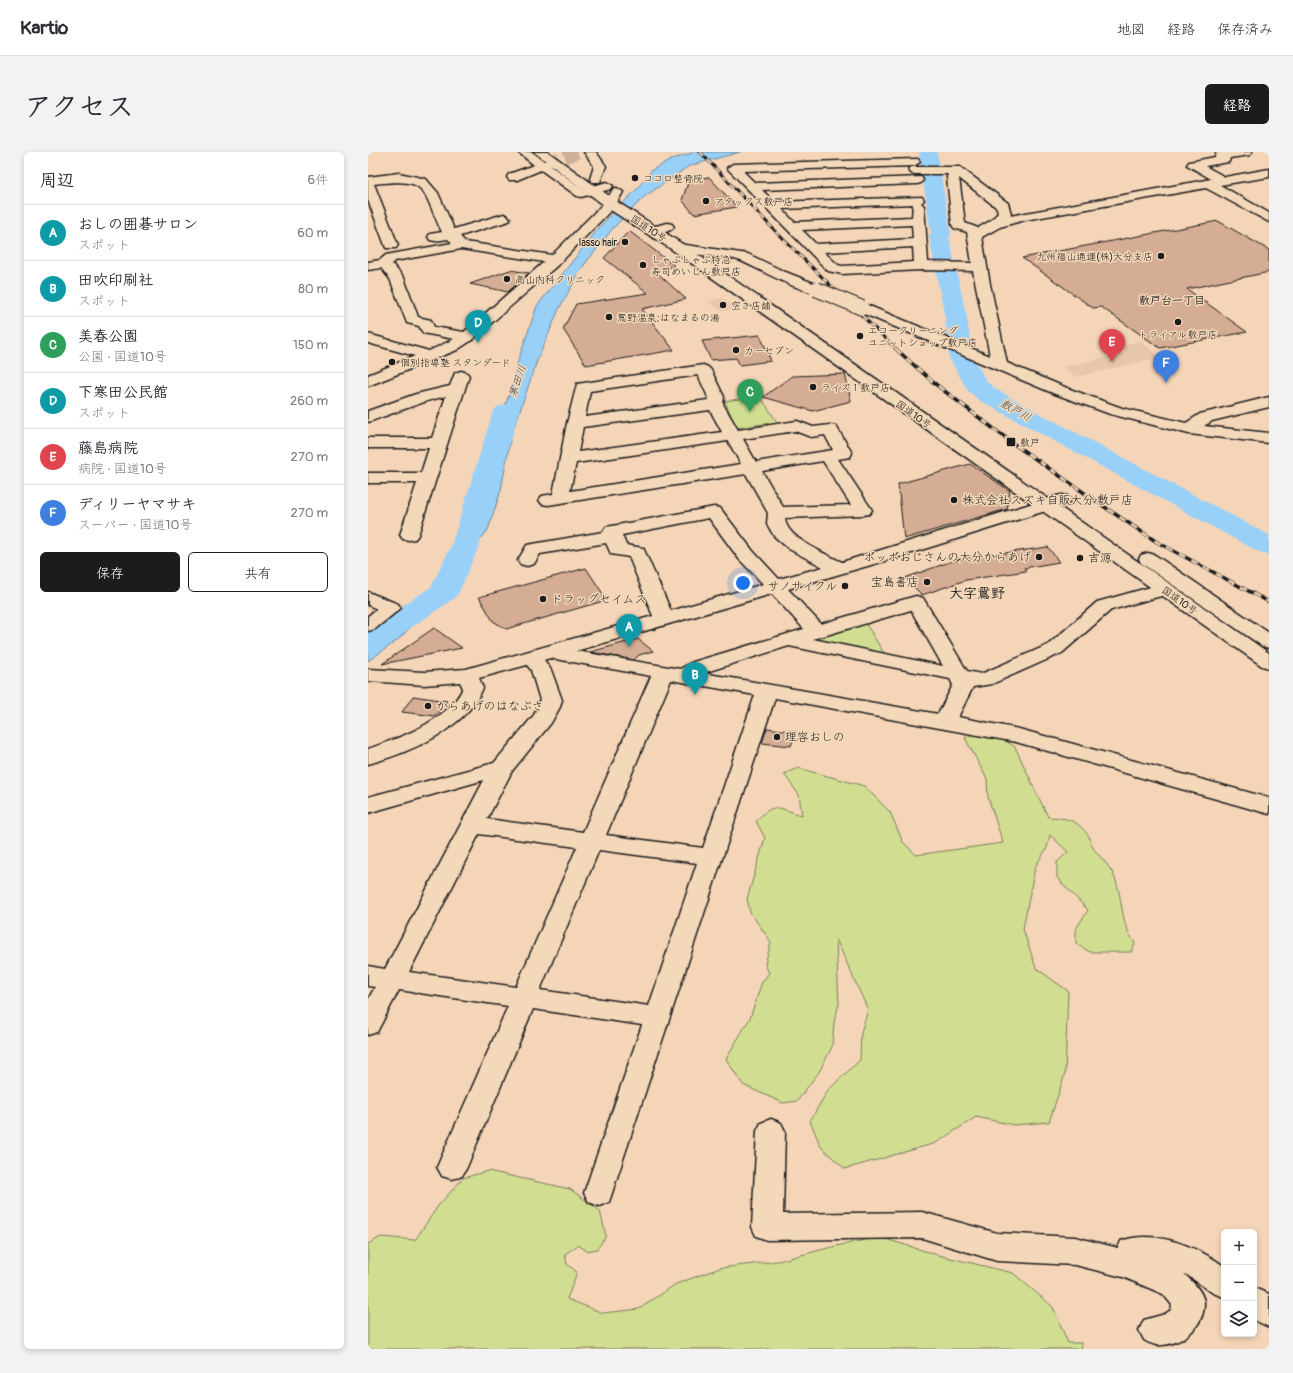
<!DOCTYPE html>
<html lang="ja">
<head>
<meta charset="utf-8">
<style>
	:root { --surface:#fff; --page:#f2f2f3; --text:#2b2b33; --muted:#7c7c81; --line:#e1e1e2; --accent:#1c1c1c }
	body { margin:0; font-family:Pangolin,"Klee One",sans-serif; background:var(--page); color:var(--text) }
	.controls { position:absolute; right:12px; bottom:12px; display:grid; overflow:hidden; border-radius:6px; box-shadow:0 2px 6px #0003 }
	.controls button { width:36px; height:36px; display:grid; place-items:center; padding:0; border:0; border-bottom:1px solid var(--line); background:var(--surface); color:var(--text); font:20px sans-serif }
	.you { position:absolute; left:375px; top:431px; width:14px; height:14px; margin:-10px; border:3px solid #fff; border-radius:50%; background:#1a73e8; box-shadow:0 0 0 6px #1a73e833 }
	.badge { display:grid; place-items:center; width:26px; height:26px; border-radius:50%; background:var(--accent); color:#fff; font-size:13px; font-weight:700 }
	.pin { position:absolute; translate:-50% -33px; filter:drop-shadow(0 1px 2px #0008) }
	.pin::after { content:''; position:absolute; top:21px; width:14px; height:12px; background:inherit; clip-path:polygon(0 0,100% 0,50% 100%) }
	.list { margin:0; padding:0; list-style:none }
	h2 { display:flex; justify-content:space-between; align-items:center; height:52px; margin:0; padding:0 16px; font-size:17px }
	h2 small { font-size:13px; font-weight:400; color:var(--muted) }
	.list li { display:grid; grid-template-columns:26px 1fr auto; gap:12px; align-items:center; box-sizing:border-box; height:56px; padding:0 16px; border-top:1px solid var(--line) }
	.list b { display:block; font-size:15px; white-space:nowrap }
	.list p { margin:0; font-size:13px; white-space:nowrap; color:var(--muted) }
	.list em { font-size:13px; font-style:normal; color:var(--muted) }
	.actions { display:flex; gap:8px; padding:12px 16px }
	.actions a { flex:1; padding:9px 0; border:1px solid var(--accent); border-radius:6px; text-align:center; font-size:14px; color:var(--accent) }
	.actions .main { background:var(--accent); color:#fff }
	.icon { flex:none; width:22px; height:22px; fill:none; stroke:currentColor; stroke-width:2; stroke-linecap:round; stroke-linejoin:round }
	.map { position:relative; flex:none; width:901px; height:1197px; overflow:hidden; border-radius:6px }
	header { display:flex; align-items:center; gap:24px; box-sizing:border-box; height:56px; padding:0 20px; background:var(--surface); border-bottom:1px solid var(--line) }
	header strong { font-size:19px }
	nav { display:flex; gap:22px; margin-inline-start:auto; font-size:14px }
	.intro { display:flex; align-items:center; justify-content:space-between; box-sizing:border-box; height:96px; padding:0 24px }
	h1 { margin:0; font-size:28px }
	.button { padding:10px 18px; border-radius:6px; background:var(--accent); color:#fff; font-size:14px; font-weight:700 }
	main { display:flex; gap:24px; padding:0 24px }
	aside { flex:1; background:var(--surface); border-radius:6px; box-shadow:0 2px 6px #0003 }
	.map>svg:first-child { display:block }
	.built { fill:#e7c6aa }
	.green { fill:#d1de92; stroke:#767d57 }
	.water { fill:#99d0f8; stroke:#6788a0 }
	.lines { fill:none; stroke-linecap:round; stroke-linejoin:round }
	.river { fill:#99d0f8; fill-rule:evenodd }
	.building { fill:#d5ac94; stroke:#1c1c1c }
	.minor-tunnel { stroke:#cab099; stroke-width:14; stroke-dasharray:14 6; stroke-linecap:butt }
	.minor-casing { stroke:#1c1c1c; stroke-width:3 }
	.highway-casing { stroke:#1c1c1c; stroke-width:3 }
	.minor { fill:#f3d8ba; fill-rule:evenodd }
	.highway { fill:#f3d8ba; fill-rule:evenodd }
	.rail-far1-casing { stroke:#1c1c1c; stroke-width:3 }
	.rail-casing { stroke:#1c1c1c; stroke-width:3.5 }
	.rail-far1 { stroke:#f3d8ba; stroke-width:2; stroke-dasharray:5.5; stroke-linecap:butt }
	.rail { stroke:#f3d8ba; stroke-width:2.5; stroke-dasharray:7; stroke-linecap:butt }
	.minor-bridge-casing { stroke:#1c1c1c; stroke-width:16; stroke-linecap:butt }
	.minor-bridge { stroke:#f3d8ba; stroke-width:14 }
	.poi-dot { fill:#1c1c1c; stroke:#f3d8ba; stroke-width:1.5 }
	.labels { text-anchor:middle; stroke-width:3; stroke-linejoin:round; paint-order:stroke }
	.far-poi-label { font-size:10px; fill:#1c1c1c; stroke:#f3d8ba; text-anchor:start }
	.far-street-label { font-size:10px; fill:#1c1c1c; stroke:#f3d8ba }
	.far-neighbourhood-label { font-size:11px; font-weight:bold; fill:#1c1c1c; stroke:#f3d8ba }
	.far-water-label { font-size:11px; font-style:italic; fill:#3b4953; stroke:#f3d8ba }
	.poi-label { font-size:12px; fill:#1c1c1c; stroke:#f3d8ba; text-anchor:start }
	.quarter-label { font-size:14px; font-weight:bold; fill:#1c1c1c; stroke:#f3d8ba }
</style>
</head>
<body>
<header>
<strong>Kartio</strong>
<nav><a>地図</a><a>経路</a><a>保存済み</a></nav>
</header>
<div class="intro"><h1>アクセス</h1><a class="button">経路</a></div>
<main>
<aside>
<h2>周辺<small>6件</small></h2>
<ul class="list">
<li><span class="badge" style="background:#0f9aa8">A</span><div><b>おしの囲碁サロン</b><p>スポット</p></div><em>60 m</em></li>
<li><span class="badge" style="background:#0f9aa8">B</span><div><b>田吹印刷社</b><p>スポット</p></div><em>80 m</em></li>
<li><span class="badge" style="background:#2e9e5b">C</span><div><b>美春公園</b><p>公園 · 国道10号</p></div><em>150 m</em></li>
<li><span class="badge" style="background:#0f9aa8">D</span><div><b>下寒田公民館</b><p>スポット</p></div><em>260 m</em></li>
<li><span class="badge" style="background:#e0444e">E</span><div><b>藤島病院</b><p>病院 · 国道10号</p></div><em>270 m</em></li>
<li><span class="badge" style="background:#3f7fe0">F</span><div><b>ディリーヤマサキ</b><p>スーパー · 国道10号</p></div><em>270 m</em></li>
</ul>
<div class="actions"><a class="main">保存</a><a>共有</a></div>
</aside>
<div class="map">
<svg width="901" height="1197" viewBox="0 0 901 1197">
	<rect width="100%" height="100%" fill="#f5d5b8"/>
	<filter id="ink" filterUnits="userSpaceOnUse"><feTurbulence type="fractalNoise" baseFrequency=".025" numOctaves="2"/><feDisplacementMap in="SourceGraphic" scale="8" xChannelSelector="R" yChannelSelector="G"/><feConvolveMatrix kernelMatrix="1 2 1 2 8 2 1 2 1" color-interpolation-filters="sRGB"/></filter>
	<g filter="url(#ink)">
		<path class="built" d="M354 146 369 157 354 159 340 150Z
			M772 189 793 205 708 225 694 215 758 201 752 194Z"/>
		<path class="green" d="M392 244 409 270 368 276 357 249Z
			M496 469 519 506 440 486Z
			M606 582 638 589 647 595 680 665C698 666 708 667 720 683 722 686 722 691 724 694 730 704 741 712 746 724 756 747 751 770 767 791L763 800H722L708 792V777L720 758 689 726V710L700 700 682 683 679 696 667 715 655 777 668 816 700 839 697 922 681 970 646 973 608 965 568 991 477 1017 453 995 442 969 460 938 492 908 493 880 500 858 468 787 471 852 466 870 464 895 451 920 429 949 415 951 375 933 358 907 382 866 394 830 401 821 397 812 403 790 382 760 379 747 397 686 388 669C407 648 411 657 434 663L431 643 416 622 430 616 496 634 522 660 535 690 548 703 635 691 620 645 619 627 597 586Z
			M120 1019 202 1037 232 1059 238 1084 229 1097 219 1099 210 1093 197 1102 199 1112 209 1120 199 1147 235 1161 271 1157 308 1132 352 1116 410 1109 464 1095 511 1085 570 1103 645 1121 685 1155 700 1191H713L714 1197H0V1092L13 1085 47 1088 70 1054 95 1026Z"/>
		<path class="water" d="M327 0H372L321 14 276 45 245 76 213 117 191 157 169 209 143 284 133 338 120 378 93 412 76 447 71 453 49 468 30 488 0 509V494L8 492 26 481 64 451 110 378 129 324 122 297 124 286 145 233 149 212 169 154 234 72 268 38 284 18 305 7Z"/>
		<g class="lines">
			<path class="river" d="M551 0H569L583 82 581 85 599 166 605 206 619 230 629 238 669 260 901 383V403L891 400 651 270 611 248 600 239 581 206 577 166 561 84 563 81Z
				M138 252 147 255 151 260 111 394 91 440 87 446 11 497 0 499V476L63 435 83 394 125 260 129 255Z"/>
		</g>
		<path class="building" d="M341 25 369 55 326 62 314 48 321 28Z
			M850 69 901 98V120L819 137 879 180 792 196 733 155 725 156 654 106Z
			M261 79 307 114 286 118 318 147 274 157 306 198 218 213 195 177 208 152 280 141 236 106Z
			M142 118 161 121 140 140 102 132Z
			M392 183 403 209 372 213 368 206 343 208 334 189Z
			M477 222 483 249 445 259 395 245 424 224Z
			M602 312 642 339 639 357 536 387 530 332Z
			M680 395 691 410 656 416 658 419 598 428 554 443 537 426 587 408Z
			M218 416 239 448 138 477 125 469 111 445Z
			M66 476 94 496 14 512Z
			M270 487 285 499 271 503 266 508 222 500Z
			M45 544 79 549 67 564 34 560Z
			M399 576 428 580 423 594 394 591Z"/>
		<g class="lines">
			<path class="minor-tunnel" d="M178 12 209 0"/>
			<g class="minor-casing">
				<path id="minor" d="M150 0H164L176 9H182L183 14 215 37 239 30 245 34 243 37 213 45 209 44 173 18 149 28H141L139 25 141 22 166 13Z
					M216 0H228L238 14 232 30H224L222 27 226 14Z
					M852 0H884L882 3 862 6 861 10 837 14 857 25 901 17V25L852 33 901 61V70L838 36 657 68 632 75 614 85 622 132 639 211 699 236 754 256 818 271 832 262 901 245V255L844 269 836 274 901 281V291L821 282 742 262 687 242 489 159 487 156 489 153H499L622 204 605 119 553 118 474 122 460 119 359 16 365 12 550 7 552 10 546 14 375 19 387 31 553 25 555 28 553 31 549 32 394 38 406 50 554 45 556 48 553 51 556 54 560 110 604 111 599 80 586 76 584 73 579 25 580 22H547L543 21 541 18 543 15H592L640 51 643 62 642 64 843 27 819 13 821 10 847 5 848 1ZM591 26 629 56 630 61 622 69 610 76 597 71ZM545 52 544 65 426 70 414 57ZM544 73 545 87 448 92 434 78ZM545 95 546 110 474 114 470 113 456 100Z
					M31 21 58 27 70 41 86 77 136 62 142 66 141 69 92 84 97 90 184 103 238 49 245 37 249 36 255 40 247 54 192 111 104 188 89 198 0 234V223L47 204 0 191V182L61 199 86 187 55 181 51 174 39 171 22 127 13 116 0 118V110L12 108 18 103 84 91 80 87 67 89 62 88 60 85 62 82 74 80C53 37 62 25 6 32L30 93 28 96H18L0 48V25ZM93 97 176 110 96 180 66 175 63 168 50 165 36 126 24 112 27 109Z
					M299 71 304 72 306 75C301 81 287 83 280 82L278 79 280 76Z
					M311 92 380 102 415 119 453 134 455 137 453 140C437 144 390 116 373 109 357 103 325 104 306 99L304 96 306 93Z
					M335 213 340 215 343 218 356 245 355 252 370 278 429 269 445 275 462 273 468 274 484 301 482 305 470 307 504 358 501 362 495 363 417 366C417 386 458 402 474 410L688 344 694 343 700 344 703 348 700 352 534 404 420 437 453 472 541 446 548 444 555 446 599 519 613 522 680 493 729 450 797 431 804 433 807 437 804 441 743 458 694 501 624 532 605 535 590 565 651 577 901 646V662L648 590 407 546 241 1050 231 1054 221 1050 216 1041 274 873 165 857 99 1015 94 1024 84 1027 74 1024 69 1015 140 854 31 838 9 880 0 883V848L7 835 0 834V814L17 817 116 628 0 661V645L126 611 166 563 172 548 163 518 159 513 111 526 115 536C98 577 41 601 0 612V597C33 585 79 570 95 536L92 530 56 533 0 529V517L56 520 98 517 285 464 261 405 243 402 238 391 172 402 166 412 159 414 152 412 150 408 159 393 235 380 238 375 244 374 346 355 352 356 385 399 411 427 455 415 421 397 406 384 399 372 400 361 378 322 180 353 174 352 171 348 174 344 185 342 199 271 209 232ZM330 223 340 245V248L217 265 222 239ZM342 258 354 280 210 300 215 275ZM427 279 443 285 457 283 465 298 388 310 375 287ZM360 289 373 312 202 339 208 311ZM455 309 483 353 415 355 394 319ZM341 366 371 407 395 432 303 459 277 400 275 396 258 393 254 383ZM404 442 436 477 325 510 312 517 208 499ZM543 458 575 514 445 487ZM421 494 582 527 585 533 570 562 335 521ZM182 506 283 524 215 680 119 667 144 619 183 571 192 555 194 548 190 537 183 518 176 508ZM303 528 387 543 335 696 238 683ZM111 682 209 695 148 835 41 820ZM231 698 329 711 281 854 172 838Z
					M93 219 99 221 101 224 50 383 47 387 41 388 35 387 32 383 49 331H0V321H53L61 296H0V286H64L78 244 59 249 0 270V259L48 242 82 234 87 221Z
					M0 440 30 452 33 456 7 477 0 479V464L9 457 0 453Z
					M403 967 413 971 417 979 415 1062 554 1060 629 1081 707 1085 750 1096 753 1089C786 1077 828 1094 856 1114V1145L845 1141 819 1123 816 1122C823 1128 835 1140 836 1150 837 1175 812 1195 788 1193 784 1192 779 1190 776 1188L771 1178 776 1168 797 1162 803 1158 804 1153 795 1142 755 1125 707 1113 629 1109 554 1086 399 1088 388 1084 384 1075 389 979 393 971Z
					M886 1136 901 1142V1175L886 1168Z"/>
			</g>
			<g class="highway-casing">
				<path id="highway" d="M166 0H180L251 51 316 93 901 501V516L894 514 306 99 241 57Z
					M780 401 787 403 901 481V496L894 494 773 411 771 407 773 403Z"/>
			</g>
			<use href="#minor" class="minor"/>
			<use href="#highway" class="highway"/>
			<g class="rail-far1-casing">
				<path id="rail-far1" d="M332 0 413 85 529 198"/>
			</g>
			<g class="rail-casing">
				<path id="rail" d="M528 197 566 231 643 290 744 360 789 390 901 450"/>
			</g>
			<use href="#rail-far1" class="rail-far1"/>
			<use href="#rail" class="rail"/>
			<g class="minor-bridge-casing">
				<path id="minor-bridge" d="M448 137 494 156"/>
			</g>
			<use href="#minor-bridge" class="minor-bridge"/>
		</g>
	</g>
	<g class="poi-dot">
		<circle cx="267" cy="26" r="4"/>
		<circle cx="338" cy="49" r="4"/>
		<circle cx="257" cy="90" r="4"/>
		<circle cx="793" cy="104" r="4"/>
		<circle cx="275" cy="113" r="4"/>
		<circle cx="139" cy="127" r="4"/>
		<circle cx="355" cy="153" r="4"/>
		<circle cx="241" cy="165" r="4"/>
		<circle cx="810" cy="170" r="4"/>
		<circle cx="492" cy="184" r="4"/>
		<circle cx="368" cy="198" r="4"/>
		<circle cx="24" cy="210" r="4"/>
		<circle cx="445" cy="235" r="4"/>
		<rect x="638" y="285" width="10" height="10" rx="2"/>
		<circle cx="586" cy="348" r="4"/>
		<circle cx="671" cy="405" r="4"/>
		<circle cx="712" cy="406" r="4"/>
		<circle cx="559" cy="430" r="4"/>
		<circle cx="477" cy="434" r="4"/>
		<circle cx="175" cy="447" r="4"/>
		<circle cx="60" cy="554" r="4"/>
		<circle cx="409" cy="585" r="4"/>
	</g>
	<g class="labels">
		<g class="far-poi-label">
			<text x="275" y="30">ココロ整骨院</text>
			<text x="346" y="53">アタックス敷戸店</text>
			<text x="249" y="94" text-anchor="end">lasso hair</text>
			<text x="785" y="108" text-anchor="end">九州福山通運(株)大分支店</text>
			<text x="283" y="111">しゃぶしゃぶ特急<tspan x="283" dy="12">寿司めいじん敷戸店</tspan></text>
			<text x="147" y="131">高山内科クリニック</text>
			<text x="363" y="157">空き店舗</text>
			<text x="249" y="169">鴛野温泉;はなまるの湯</text>
			<text x="500" y="182">エコークリーニング<tspan x="500" dy="12">ユニットショップ敷戸店</tspan></text>
			<text x="810" y="186" text-anchor="middle">トライアル敷戸店</text>
			<text x="376" y="202">カーセブン</text>
			<text x="32" y="214">個別指導塾 スタンダード</text>
			<text x="453" y="239">ライズ１敷戸店</text>
			<text x="652" y="294">敷戸</text>
		</g>
		<g class="far-street-label">
			<text transform="translate(281 76) rotate(33)" y="4">国道10号</text>
			<text transform="translate(546 262) rotate(35)" y="4">国道10号</text>
			<text transform="translate(812 448) rotate(35)" y="4">国道10号</text>
		</g>
		<g class="far-neighbourhood-label">
			<text x="804" y="152">敷戸台一丁目</text>
		</g>
		<g class="far-water-label">
			<text transform="translate(149 229) rotate(-71)" y="4">寒田川</text>
			<text transform="translate(648 258) rotate(29)" y="4">敷戸川</text>
		</g>
		<g class="poi-label">
			<text x="594" y="352">株式会社スズキ自販大分 敷戸店</text>
			<text x="663" y="409" text-anchor="end">ポッポおじさんの大分からあげ</text>
			<text x="720" y="410">吉源</text>
			<text x="551" y="434" text-anchor="end">宝島書店</text>
			<text x="469" y="438" text-anchor="end">サノサイクル</text>
			<text x="183" y="451">ドラッグセイムス</text>
			<text x="68" y="558">からあげのはなぶさ</text>
			<text x="417" y="589">理容おしの</text>
		</g>
		<g class="quarter-label">
			<text x="609" y="446">大字鴛野</text>
		</g>
	</g>
</svg>
<div class="controls">
<button>+</button>
<button>−</button>
<button><svg class="icon" aria-label="layers" viewBox="0 0 24 24"><path d="M12 4l9 5-9 5-9-5zM3 14l9 5 9-5"/></svg></button>
</div>
<div class="you"></div>
<div class="pin badge" style="left:261px;top:495px;background:#0f9aa8">A</div>
<div class="pin badge" style="left:327px;top:543px;background:#0f9aa8">B</div>
<div class="pin badge" style="left:382px;top:260px;background:#2e9e5b">C</div>
<div class="pin badge" style="left:110px;top:191px;background:#0f9aa8">D</div>
<div class="pin badge" style="left:744px;top:210px;background:#e0444e">E</div>
<div class="pin badge" style="left:798px;top:231px;background:#3f7fe0">F</div>
</div>
</main>
</body>
</html>
